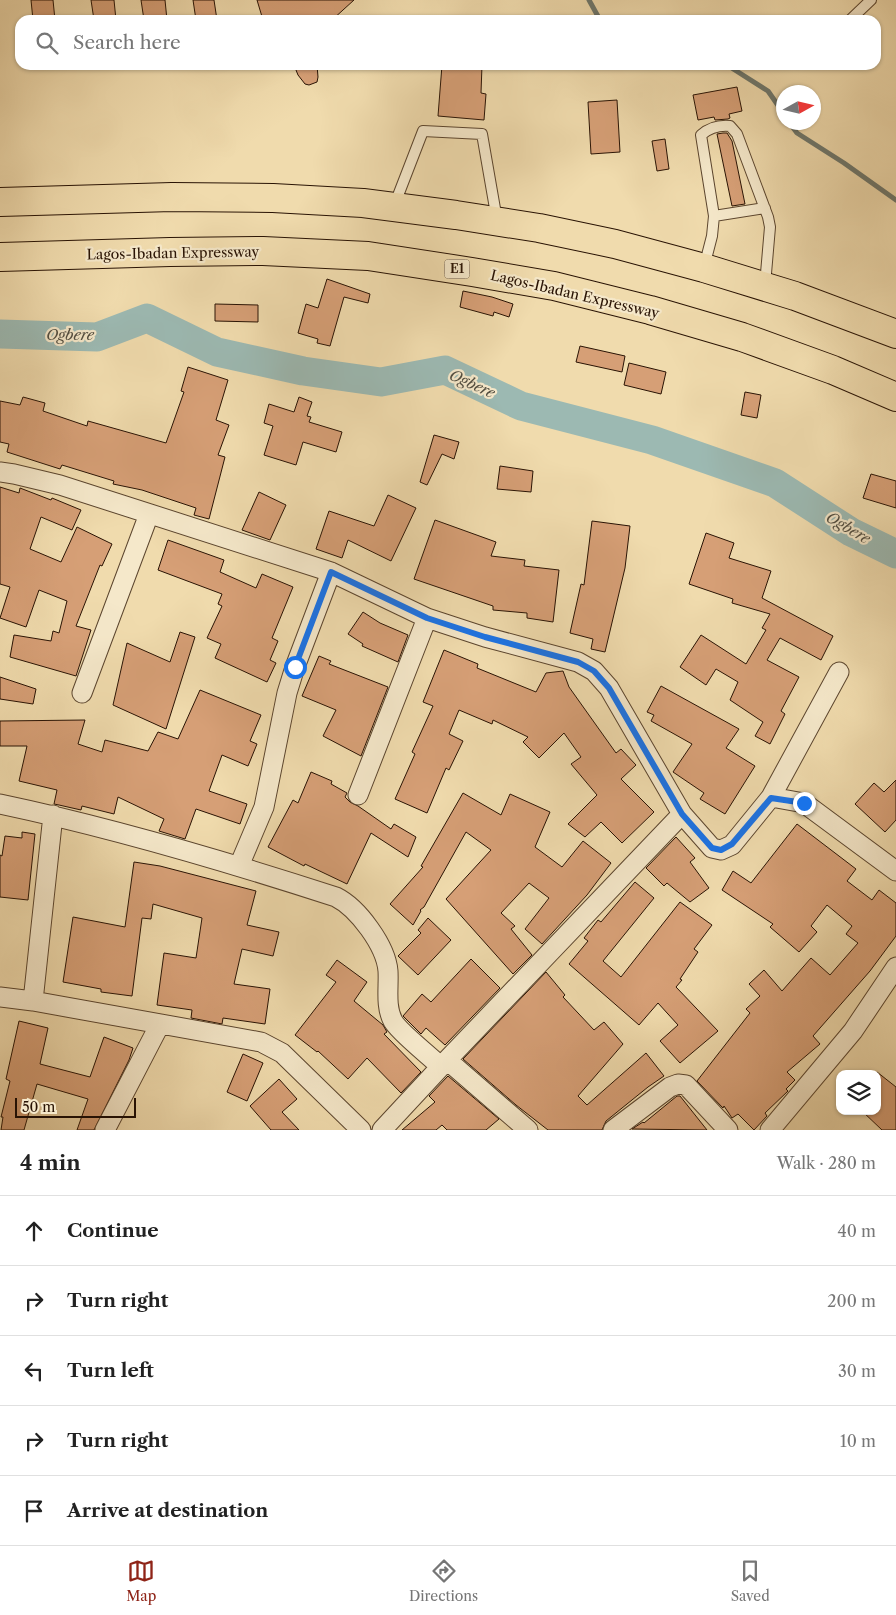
<!DOCTYPE html>
<html lang="en">
<head>
<meta charset="utf-8">
<style>
	:root { --surface:#fff; --page:#f6f6f6; --text:#222; --muted:#767676; --line:#e0e0e0; --accent:#8f2418 }
	body { margin:0; font-family:"Libre Caslon Text",serif; background:var(--page); color:var(--text) }
	.controls { position:absolute; right:15px; bottom:15px; display:grid; overflow:hidden; border-radius:10px; box-shadow:0 1px 4px #0004 }
	.controls button { width:45px; height:45px; display:grid; place-items:center; padding:0; border:0; border-bottom:1px solid var(--line); background:var(--surface); color:var(--text); font:25px sans-serif }
	.compass { position:absolute; left:776px; top:85px; width:45px; height:45px; border-radius:50%; background:var(--surface); box-shadow:0 1px 4px #0004; rotate:82deg }
	.scale { position:absolute; left:15px; bottom:12px; width:121px; box-sizing:border-box; padding-left:5px; border:2px solid #291304; border-top:0; font-size:14px; line-height:18px; white-space:nowrap; color:#291304; -webkit-text-stroke:4px #f5e8ca; paint-order:stroke }
	.stop { position:absolute; width:15px; height:15px; margin:-11px; border:4px solid #1a73e8; border-radius:50%; background:#fff }
	.stop.end { background:#1a73e8; border-color:#fff; box-shadow:0 1px 5px #0008 }
	.list { margin:0; padding:0; list-style:none }
	h2 { display:flex; justify-content:space-between; align-items:center; height:65px; margin:0; padding:0 20px; font-size:21px }
	h2 small { font-size:16px; font-weight:400; color:var(--muted) }
	.list li { display:grid; grid-template-columns:32px 1fr auto; gap:15px; align-items:center; box-sizing:border-box; height:70px; padding:0 20px; border-top:1px solid var(--line) }
	.list b { display:block; font-size:19px; white-space:nowrap }
	.list em { font-size:16px; font-style:normal; color:var(--muted) }
	.icon { flex:none; width:28px; height:28px; fill:none; stroke:currentColor; stroke-width:2; stroke-linecap:round; stroke-linejoin:round }
	.map { position:relative; flex:none; width:896px; height:1130px; overflow:hidden }
	.search { position:absolute; background:var(--surface); box-shadow:0 1px 4px #0004; left:15px; right:15px; top:15px; height:55px; display:flex; align-items:center; gap:12px; box-sizing:border-box; padding:0 18px; border-radius:15px; color:var(--muted); font-size:19px }
	.sheet { height:415px; background:var(--surface) }
	nav { display:flex; justify-content:space-around; align-items:center; box-sizing:border-box; height:70px; border-top:1px solid var(--line); background:var(--surface); font-size:14px; color:var(--muted) }
	nav a { display:grid; justify-items:center; gap:2px }
	nav .on { color:var(--accent) }
	.map>svg:first-child { display:block }
	.lines { fill:none; stroke-linecap:round; stroke-linejoin:round }
	.stream { stroke:#6e776c; stroke-width:5 }
	.river { stroke:#9cb9b2; stroke-width:29 }
	.building { fill:#d69f76; stroke:#291304 }
	.lane-casing { stroke:#5b452e; stroke-width:12 }
	.street-casing { stroke:#5b452e; stroke-width:21 }
	.highway-casing { stroke:#291304; stroke-width:30 }
	.lane { stroke:#f5e8ca; stroke-width:10 }
	.street { stroke:#f5e8ca; stroke-width:19 }
	.highway { stroke:#f0dbad; stroke-width:28 }
	.route { stroke:#1a73e8; stroke-width:6 }
	.labels { text-anchor:middle; stroke-width:4.5; stroke-linejoin:round; paint-order:stroke }
	.shield { fill:#f5e8ca; stroke:#66533f; stroke-width:1 }
	.shield-label { font-size:12px; font-weight:bold; fill:#291304 }
	.street-label { font-size:14px; fill:#291304; stroke:#f5e8ca }
	.water-label { font-size:15px; font-style:italic; fill:#514d41; stroke:#f5e8ca }
</style>
</head>
<body>
<div class="map">
<svg width="896" height="1130" viewBox="0 0 896 1130">
	<rect width="100%" height="100%" fill="#f0dbad"/>
	<filter id="stains"><feTurbulence type="fractalNoise" baseFrequency=".004" numOctaves="4"/><feColorMatrix values="0 0 0 0 .2 0 0 0 0 .09 0 0 0 0 .02 0 0 0 .5 -.17"/></filter>
	<radialGradient id="worn" r=".72"><stop offset=".6" stop-color="#630" stop-opacity="0"/><stop offset="1" stop-color="#630" stop-opacity=".3"/></radialGradient>
	<g class="lines">
		<path class="stream" d="M589 0 600 20
			M727 65 768 91 784 114
			M789 122 797 133 844 163 896 200"/>
		<path class="river" d="M0 334 97 337 147 318 217 352 303 371 381 382 445 370 521 406 652 440 775 483 851 532 896 554"/>
	</g>
	<path class="building" d="M31 0H53L55 20H33Z
		M91 0H114L116 20H94Z
		M141 0H165L167 20H144Z
		M193 0H214L217 20H196Z
		M257 0H354L332 20H263Z
		M294 65H317L318 77 317 82 309 85 305 84 298 75Z
		M442 65H482L481 93 486 94 484 120 438 116Z
		M737 87 742 111 729 114 730 118 728 119 715 120 714 117 698 120 693 95Z
		M617 100 620 152 591 154 588 102Z
		M723 133H727L732 141 745 204 732 206 717 134Z
		M665 139 669 169 657 171 652 141Z
		M327 279 370 294 368 303 344 297 330 346 317 343 318 339 298 333 306 304 318 308Z
		M463 291 492 297 513 304 509 317 494 312 493 316 460 307Z
		M215 304 258 305V322L215 321Z
		M580 346 625 356 622 372 576 362Z
		M629 363 666 372 661 394 624 385Z
		M188 367 228 380 216 420 229 425 218 455 225 457 209 519 194 515 196 508 142 490 113 484 114 481 62 465 60 469 7 452 9 444 0 442V401L20 405 23 397 45 403 43 411 87 426 88 421 166 443 184 392 181 391Z
		M745 392 761 395 757 418 741 415Z
		M299 397 312 402 307 416 311 417 309 422 342 432 336 452 303 442 296 465 264 455 273 426 264 423 269 404 294 412Z
		M434 435 459 442 454 459 442 454 427 485 420 482Z
		M500 466 533 471 531 492 497 489Z
		M871 474 896 481V508L863 498Z
		M0 487 19 493 20 488 51 500 52 498 81 510 72 530 41 517 30 549 61 562 77 527 112 544 102 566 100 565 76 626 91 630 76 676 10 657 14 635 51 641 53 631 59 633 67 601 39 590 26 627 0 618 10 587 0 584Z
		M259 492 286 505 270 540 242 530Z
		M388 495 416 508 391 561 348 540 342 558 316 549 329 511 374 526Z
		M435 520 496 542 491 556 525 560 524 566 559 570 553 622 527 618V613L493 610V606L414 579Z
		M592 521 630 526 625 568 605 652 591 649 593 639 570 633 581 584 584 585Z
		M706 533 734 543 729 558 771 571 762 598 833 636 821 660 780 638 767 660 799 677 781 711 785 714 770 744 755 736 763 722 730 700 738 682 716 669 706 685 680 667 701 635 746 664 766 630 762 628 770 614 732 603 733 599 689 584Z
		M168 540 224 560 220 572 256 588 262 574 293 587 272 638 278 641 270 660 276 663 267 682 215 658 221 644 207 638 222 606 218 604 222 594 158 570Z
		M363 612 380 623 408 635 398 662 362 646 363 644 348 634Z
		M180 632 195 637 166 729 113 705 127 643 170 662Z
		M444 650 478 664 477 668 536 692 546 673 563 671 569 687 616 753 621 749 636 765 621 779 654 812 622 843 601 822 585 837 568 824 597 795 571 764 581 757 564 733 539 758 523 742 528 737 493 720 492 724 459 710 449 734 463 741 449 770 446 768 427 813 395 799 415 754 412 752 433 706 423 702Z
		M319 656 331 661 329 664 388 687 361 756 323 736 336 710 302 696Z
		M0 677 36 689 33 704 0 699Z
		M661 686 739 729 726 748 755 766 725 814 700 799 704 793 673 772 692 744 651 721 654 715 647 712Z
		M200 690 261 715 250 741 257 744 248 766 222 755 209 791 247 804 240 824 196 809 185 839 159 831 164 819 118 797 114 814 82 806 81 810 59 805 54 804 57 790 19 781 27 746H0V721L85 720 78 744 102 752 105 740 148 751 158 732 178 739Z
		M311 772 332 781 331 784 347 793 345 797 350 802 358 806 391 829 394 824 416 837 408 857 371 833 347 884 305 864 304 866 268 847 293 800 298 803Z
		M896 780V820L885 832 855 804 874 783 884 792Z
		M463 793 501 815 510 794 550 812 535 847 562 867 583 841 611 863 587 895 542 944 525 929 549 898 529 883 501 913 515 926 511 929 532 955 513 974 446 899 491 850 466 832 424 907 420 910 421 911 413 925 390 904 423 867 421 866Z
		M797 824 856 869 847 881 872 900 879 890 896 903V936L870 971 813 1036 820 1044 787 1072 795 1080 786 1089 788 1091 765 1113 767 1116 754 1130 738 1114 732 1118 724 1106 723 1108 697 1081 750 1013 746 1009 760 996 749 984 764 970 782 991 811 958 830 975 858 943 846 934 852 926 827 905 811 926 817 932 799 952 770 927 773 924 722 890 733 871 751 883Z
		M22 832 35 834 28 900 0 897V855L2 856 5 836 22 838Z
		M676 837 695 858 690 862 709 888 690 902 667 883 664 886 646 868Z
		M134 862 160 866 256 891 247 925 279 932 273 956 242 949 234 984 270 989 265 1024 223 1018 222 1024 191 1018 192 1010 157 1005 164 953 196 958 202 918 153 904 151 919 142 918 132 996 101 992V989L63 982 73 917 125 927Z
		M635 882 654 898 603 961 621 977 680 902 712 925 694 949 698 952 680 979 682 980 676 987 718 1031 680 1063 660 1041 678 1025 658 1003 639 1025 569 964 588 941 584 938 598 920 601 922Z
		M428 918 451 940 418 975 398 956 421 933 418 930Z
		M471 959 500 988 445 1045 426 1028 421 1034 403 1016 422 994 431 1002Z
		M337 960 367 982 354 1001 383 1025 387 1032 384 1034 421 1072 401 1093 367 1058 348 1079 318 1051 317 1052 295 1035 336 982 326 975Z
		M546 972 565 995 563 997 594 1030 604 1022 623 1044 578 1096 587 1105 646 1053 664 1076 648 1087 606 1121 602 1130H548L516 1105 463 1059Z
		M19 1021 48 1028 40 1064 90 1077 104 1037 133 1048 129 1060 94 1130H77L88 1099 37 1084 24 1130H1L3 1117H1L10 1081 6 1079Z
		M243 1054 263 1063 247 1101 227 1092Z
		M877 1072 896 1087V1130H882L862 1111H877Z
		M448 1076 499 1119 486 1130H447L442 1125 436 1130H402L435 1102 429 1096Z
		M279 1079 297 1099 282 1112 299 1130H271L250 1106Z
		M677 1096H680L707 1130 632 1129 643 1122 644 1123Z"/>
	<g class="lines">
		<g class="lane-casing">
			<path id="lane" d="M850 20 871 0
				M394 206 423 131 482 134 497 220
				M714 216 765 208
				M704 267 712 236 714 216 701 135C709 128 719 125 730 126L737 134 768 217 770 227 765 285"/>
		</g>
		<g class="street-casing">
			<path id="street" d="M0 472 14 474 60 485 331 572 427 618 485 637 578 662 594 671 609 688 682 814 712 848 721 850 732 845 771 797 839 672
				M82 693 149 514
				M358 795 427 618
				M771 797 804 803 896 871
				M0 804C114 828 225 861 336 897 358 908 386 946 388 971 389 987 385 1006 393 1021 399 1032 430 1056 440 1066
				M239 866 264 807 287 693 295 667 331 572
				M0 997 33 1001 261 1042 282 1053 361 1130
				M33 1001 53 815
				M447 1060 528 1130
				M105 1130 160 1024
				M382 1130 447 1060 682 814
				M613 1130 670 1087 678 1084 686 1085 728 1130
				M770 1130 853 1031 896 967"/>
		</g>
		<g class="highway-casing">
			<path id="highway" d="M0 202 172 197 273 198 363 203 456 215 539 228 615 244 704 268 795 296 896 334
				M0 257 170 252 263 251 368 256 472 272 554 286 650 310 742 337 833 370 896 397"/>
		</g>
		<use href="#lane" class="lane"/>
		<use href="#street" class="street"/>
		<use href="#highway" class="highway"/>
	</g>
	<g class="lines">
		<path class="route" d="M295 667 331 572 427 618 485 637 578 662 594 671 609 688 682 814 712 848 721 850 732 844 771 798 804 803"/>
	</g>
	<g class="labels">
		<rect class="shield" x="444.5" y="259.5" width="25" height="19" rx="4"/>
		<g class="shield-label">
			<text x="457" y="273">E1</text>
		</g>
		<g class="street-label">
			<text transform="translate(173 253) rotate(-1)" y="5">Lagos-Ibadan Expressway</text>
			<text transform="translate(575 294) rotate(13)" y="5">Lagos-Ibadan Expressway</text>
		</g>
		<g class="water-label">
			<text x="70" y="340">Ogbere</text>
			<text transform="translate(472 384) rotate(24)" y="5">Ogbere</text>
			<text transform="translate(848 528) rotate(30)" y="5">Ogbere</text>
		</g>
	</g>
	<rect width="100%" height="100%" filter="url(#stains)"/>
	<rect width="100%" height="100%" fill="url(#worn)"/>
</svg>
<div class="controls">
<button><svg class="icon" aria-label="layers" viewBox="0 0 24 24"><path d="M12 4l9 5-9 5-9-5zM3 14l9 5 9-5"/></svg></button>
</div>
<svg class="compass" viewBox="-18 -18 36 36"><path d="M0-13l5 13h-10z" fill="#e53935"/><path d="M0 13l5-13h-10z" fill="#767676"/></svg>
<div class="scale">50 m</div>
<div class="stop" style="left:295px;top:667px"></div>
<div class="stop end" style="left:804px;top:803px"></div>
<div class="search"><svg class="icon" aria-label="search" viewBox="0 0 24 24"><circle cx="10" cy="10" r="6"/><path d="M15 15l6 6"/></svg>Search here</div>
</div>
<section class="sheet">
<h2>4 min<small>Walk · 280 m</small></h2>
<ul class="list">
<li><svg class="icon" aria-label="ahead" viewBox="0 0 24 24"><path d="M12 20V5M6 11l6-6 6 6"/></svg><div><b>Continue</b></div><em>40 m</em></li>
<li><svg class="icon" aria-label="right" viewBox="0 0 24 24"><path d="M7 20v-9h11M14 6l5 5-5 5"/></svg><div><b>Turn right</b></div><em>200 m</em></li>
<li><svg class="icon" aria-label="left" viewBox="0 0 24 24"><path d="M17 20v-9H6M10 6l-5 5 5 5"/></svg><div><b>Turn left</b></div><em>30 m</em></li>
<li><svg class="icon" aria-label="right" viewBox="0 0 24 24"><path d="M7 20v-9h11M14 6l5 5-5 5"/></svg><div><b>Turn right</b></div><em>10 m</em></li>
<li><svg class="icon" aria-label="arrive" viewBox="0 0 24 24"><path d="M6 21V4h12l-3 4 3 4H6"/></svg><div><b>Arrive at destination</b></div></li>
</ul>
</section>
<nav>
<a class="on"><svg class="icon" aria-label="map" viewBox="0 0 24 24"><path d="M3 6l6-2 6 2 6-2v14l-6 2-6-2-6 2zM9 4v14M15 6v14"/></svg>Map</a>
<a><svg class="icon" aria-label="directions" viewBox="0 0 24 24"><path d="M12 3l9 9-9 9-9-9zM9 14v-3h6M13 9l2 2-2 2"/></svg>Directions</a>
<a><svg class="icon" aria-label="saved" viewBox="0 0 24 24"><path d="M7 4h10v16l-5-4-5 4z"/></svg>Saved</a>
</nav>
</body>
</html>
